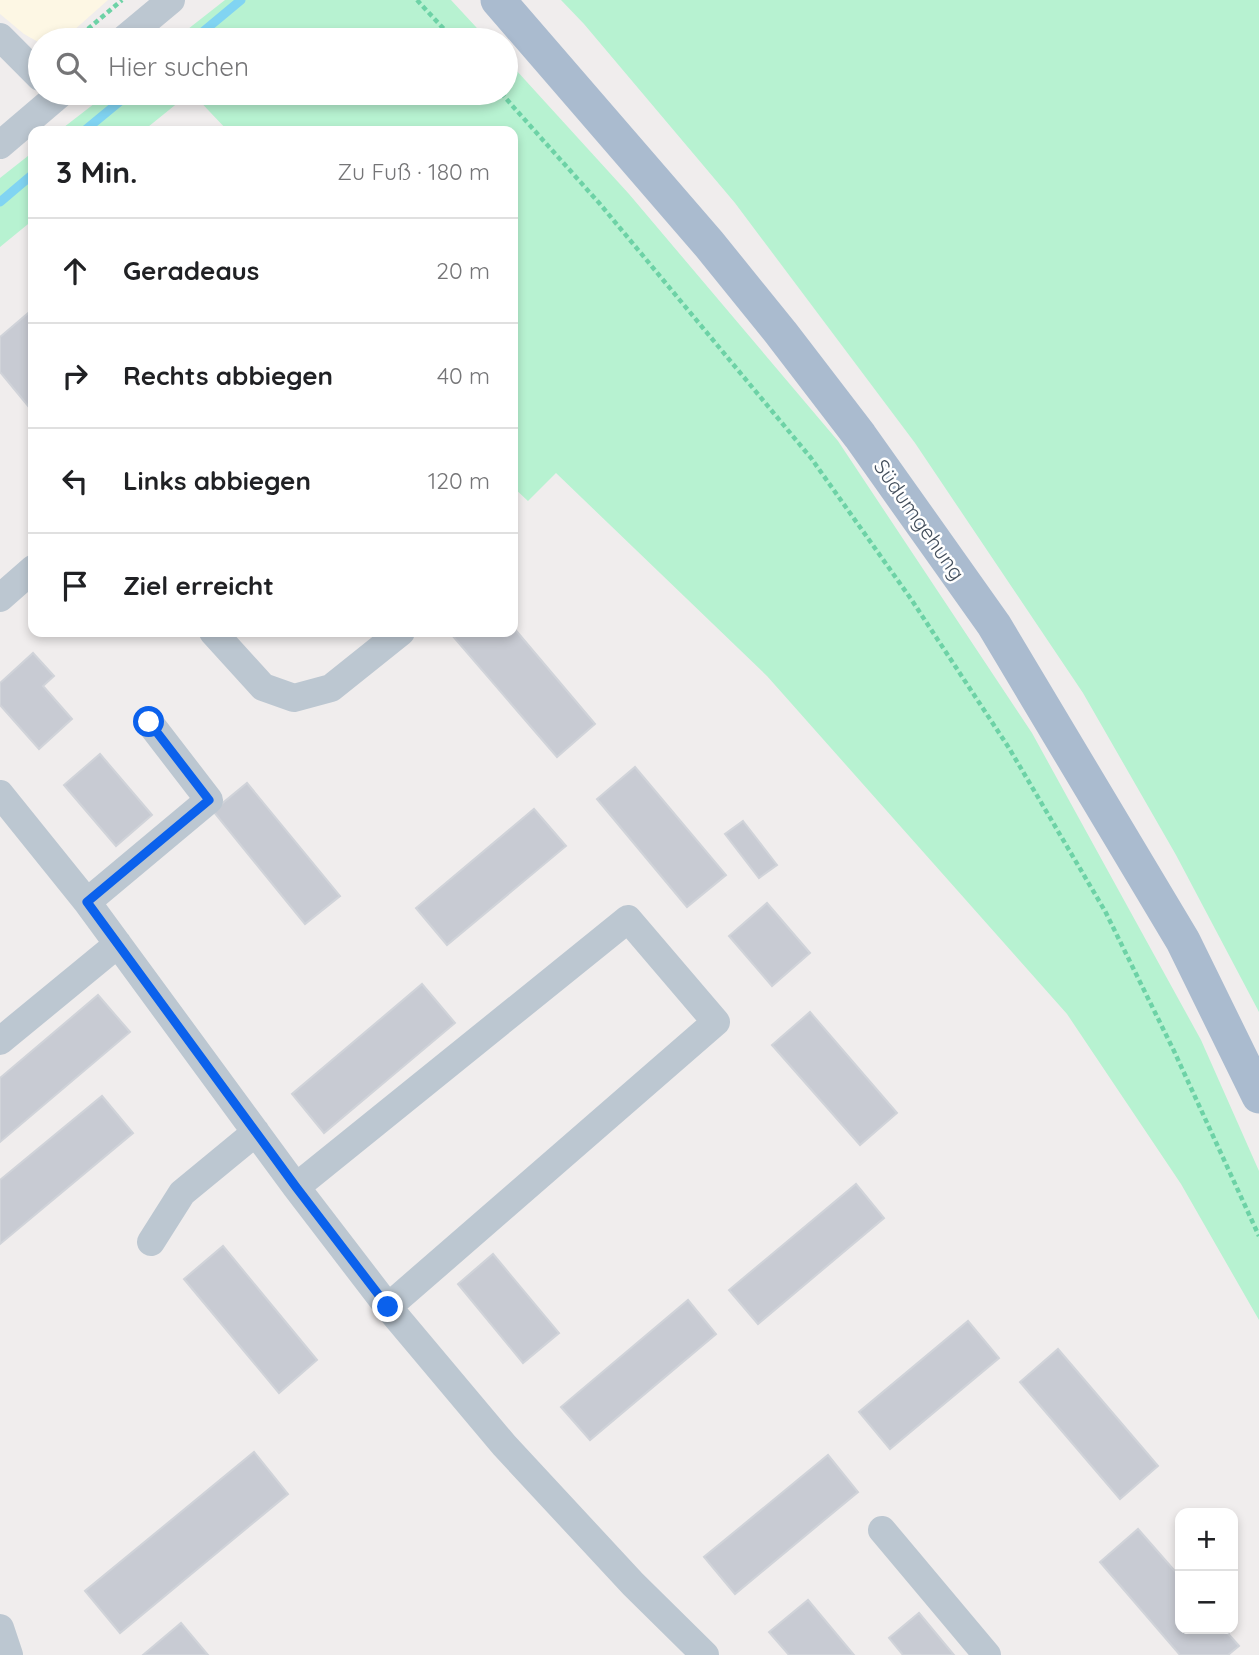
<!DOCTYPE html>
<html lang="de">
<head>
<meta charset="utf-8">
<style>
	:root { --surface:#fff; --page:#f6f6f6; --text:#202124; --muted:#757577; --line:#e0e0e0 }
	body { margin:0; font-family:Quicksand,sans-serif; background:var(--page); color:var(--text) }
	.controls { position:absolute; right:21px; bottom:21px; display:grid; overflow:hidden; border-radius:14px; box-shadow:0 4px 10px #0003 }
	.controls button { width:63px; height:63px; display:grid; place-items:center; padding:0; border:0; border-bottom:2px solid var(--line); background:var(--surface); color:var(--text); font:35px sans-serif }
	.stop { position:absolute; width:21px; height:21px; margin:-16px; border:5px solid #0b61ec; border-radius:50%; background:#fff }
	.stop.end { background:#0b61ec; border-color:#fff; box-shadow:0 2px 7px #0008 }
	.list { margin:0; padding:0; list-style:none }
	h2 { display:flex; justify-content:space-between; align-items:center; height:91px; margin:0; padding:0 28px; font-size:30px }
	h2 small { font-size:23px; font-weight:400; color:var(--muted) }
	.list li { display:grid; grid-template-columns:46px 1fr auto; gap:21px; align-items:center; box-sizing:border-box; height:105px; padding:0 28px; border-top:2px solid var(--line) }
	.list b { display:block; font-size:26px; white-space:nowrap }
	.list em { font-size:23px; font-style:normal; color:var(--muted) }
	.icon { flex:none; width:38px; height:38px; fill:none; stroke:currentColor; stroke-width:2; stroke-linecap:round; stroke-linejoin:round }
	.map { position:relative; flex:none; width:1259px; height:1655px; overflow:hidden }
	.search { position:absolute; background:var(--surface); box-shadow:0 4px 10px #0003; left:28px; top:28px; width:490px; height:77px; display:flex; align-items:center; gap:18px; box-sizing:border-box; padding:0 24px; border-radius:38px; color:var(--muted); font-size:26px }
	.panel { position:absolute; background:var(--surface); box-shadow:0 4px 10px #0003; left:28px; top:126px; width:490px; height:511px; border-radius:14px }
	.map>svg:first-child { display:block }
	.commercial { fill:#fdf7e4 }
	.green { fill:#b7f2d1 }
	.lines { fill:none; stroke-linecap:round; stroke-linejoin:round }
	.stream { stroke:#81d4f2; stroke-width:9 }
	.building { fill:#c8cbd3; stroke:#d0d3d9; stroke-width:2 }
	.path { stroke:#6dd2a6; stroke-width:4.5; stroke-dasharray:5 3.5; stroke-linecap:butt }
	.minor { stroke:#bcc7d1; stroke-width:28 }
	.major { stroke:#aabbcf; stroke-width:35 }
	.route { stroke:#0b61ec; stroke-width:9 }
	.labels { text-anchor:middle; stroke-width:5; stroke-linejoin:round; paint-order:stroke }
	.street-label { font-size:21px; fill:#444f5c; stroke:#fff }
</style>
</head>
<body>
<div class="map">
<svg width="1259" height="1655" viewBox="0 0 1259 1655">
	<rect width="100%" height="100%" fill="#f0eded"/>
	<path class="commercial" d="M0 0H108L64 39 40 40V43L24 34 0 14Z"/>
	<path class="green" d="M225 0H451L488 40H174Z
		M561 0H1259V1012L1176 855 1083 693 915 443 735 203 584 24Z
		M506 59 629 194 838 441 1032 733 1201 1040 1259 1171V1320L1181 1184 1067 1014 767 676 556 473 528 501 513 487V131H228L192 93H506Z
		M108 93H190L143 131H59Z
		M33 152V220L0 247V178Z"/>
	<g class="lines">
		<path class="stream" d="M193 40 241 0
			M84 131 130 93
			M0 202 33 174"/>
	</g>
	<path class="building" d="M33 309V412L0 372V337Z
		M513 627 595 724 557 757 451 634 454 632H513Z
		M33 653 54 676 43 686 72 719 39 749 0 705V683Z
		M100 754 152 815 116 846 64 785Z
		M635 767 726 875 687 907 597 799Z
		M247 783 340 896 305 924 213 811Z
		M534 809 566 846 447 945 416 908Z
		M743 821 777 865 759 878 725 834Z
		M767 903 810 953 772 986 729 936Z
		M422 984 455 1023 324 1133 292 1094Z
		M98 995 130 1032 0 1142V1078Z
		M810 1012 897 1113 860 1145 772 1045Z
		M102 1096 133 1133 0 1244V1180Z
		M856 1184 884 1218 758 1324 729 1290Z
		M223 1246 317 1360 279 1393 184 1279Z
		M493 1254 559 1333 523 1363 458 1284Z
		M688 1300 716 1334 590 1440 561 1407Z
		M968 1321 999 1358 890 1449 859 1412Z
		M1058 1349 1158 1466 1120 1499 1020 1382Z
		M254 1452 288 1494 120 1633 85 1591Z
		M828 1455 858 1492 735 1594 704 1557Z
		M1138 1529 1180 1577V1629H1224L1239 1646 1228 1655H1180L1100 1562Z
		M808 1600 854 1655H789L769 1632Z
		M919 1613 954 1655H903L889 1638Z
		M181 1623 208 1655H143Z"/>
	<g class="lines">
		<path class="path" d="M417 0 454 40
			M75 40 122 0
			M501 93 600 204 811 458 911 599 1009 748 1105 911 1174 1051 1259 1236"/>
		<path class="minor" d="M0 37 40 77
			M123 40 171 0
			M0 145 61 93
			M0 598 33 569
			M213 632 263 687 294 698 331 688 401 632
			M0 794 87 902 296 1187 388 1307 504 1445 633 1584 705 1655
			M87 902 209 800 149 722
			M0 1041 118 944
			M296 1187 628 919 716 1022 388 1307
			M151 1242 182 1193 256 1132
			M882 1530 987 1655
			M0 1628 9 1655"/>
		<path class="major" d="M498 0 709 244 781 333 860 436 994 625 1183 941 1259 1096"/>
	</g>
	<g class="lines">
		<path class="route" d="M149 722 209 800 87 902 296 1187 388 1307"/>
	</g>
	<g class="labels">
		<g class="street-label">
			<text transform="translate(919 520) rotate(55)" y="7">Südumgehung</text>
		</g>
	</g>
</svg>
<div class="controls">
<button>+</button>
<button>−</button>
</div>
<div class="stop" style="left:149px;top:722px"></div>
<div class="stop end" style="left:388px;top:1307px"></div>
<div class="search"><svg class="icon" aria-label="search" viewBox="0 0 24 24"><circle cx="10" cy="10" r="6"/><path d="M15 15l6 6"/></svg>Hier suchen</div>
<section class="panel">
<h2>3 Min.<small>Zu Fuß · 180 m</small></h2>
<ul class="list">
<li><svg class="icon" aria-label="ahead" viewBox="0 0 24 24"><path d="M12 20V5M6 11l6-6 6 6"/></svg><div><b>Geradeaus</b></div><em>20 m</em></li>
<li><svg class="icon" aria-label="right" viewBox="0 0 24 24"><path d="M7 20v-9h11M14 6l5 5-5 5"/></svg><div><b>Rechts abbiegen</b></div><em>40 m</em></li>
<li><svg class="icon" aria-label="left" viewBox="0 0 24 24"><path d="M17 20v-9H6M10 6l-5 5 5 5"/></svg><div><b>Links abbiegen</b></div><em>120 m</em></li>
<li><svg class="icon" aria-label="arrive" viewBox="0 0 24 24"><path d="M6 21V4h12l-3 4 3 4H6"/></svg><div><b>Ziel erreicht</b></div></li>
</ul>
</section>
</div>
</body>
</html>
